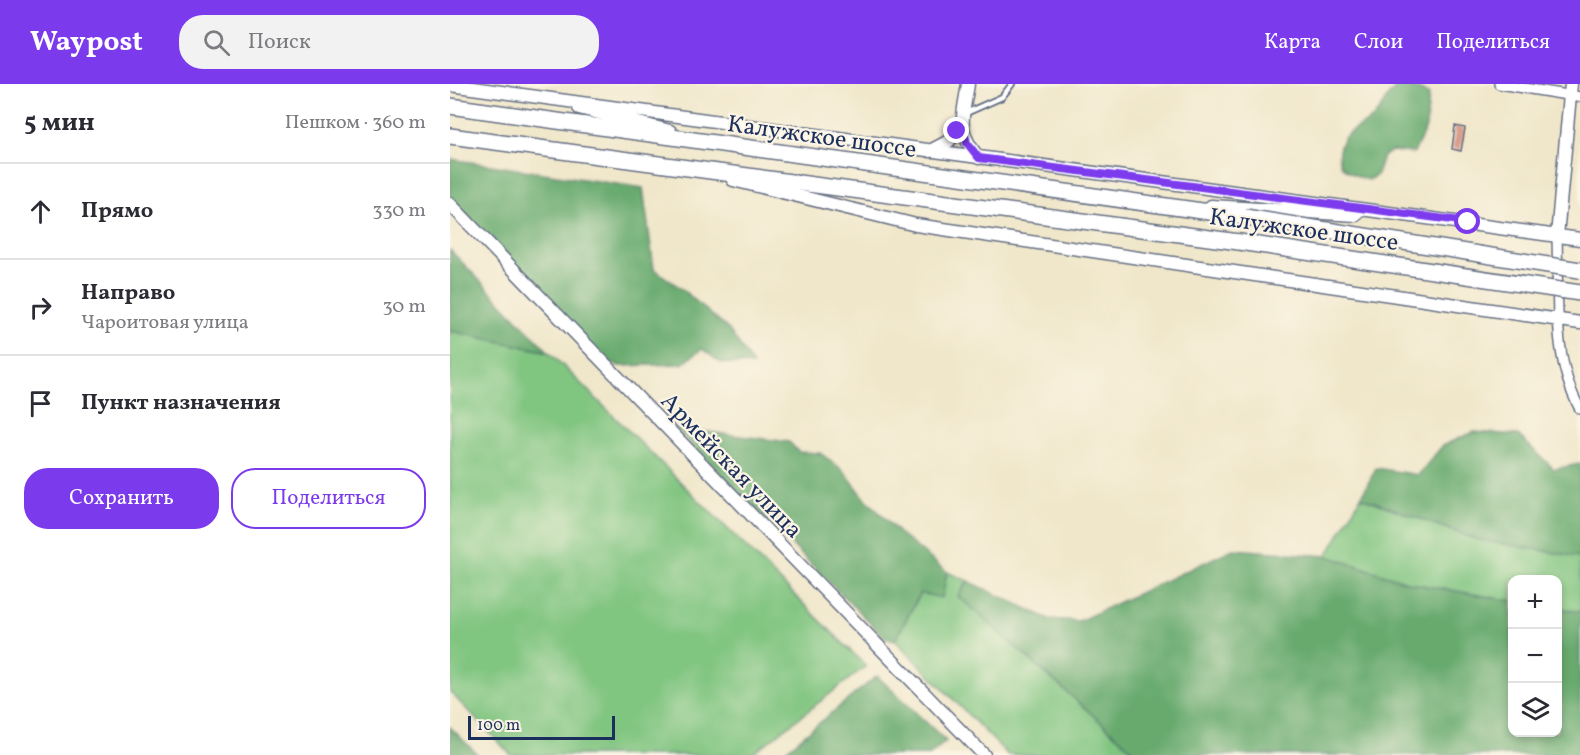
<!DOCTYPE html>
<html lang="ru">
<head>
<meta charset="utf-8">
<style>
	:root { --surface:#fff; --page:#f2f2f3; --text:#2b2b33; --muted:#7c7c81; --line:#e1e1e2; --accent:#7c3aed }
	body { margin:0; font-family:Vollkorn,serif; background:var(--page); color:var(--text) }
	.controls { position:absolute; right:18px; bottom:18px; display:grid; overflow:hidden; border-radius:12px; box-shadow:0 3px 9px #0003 }
	.controls button { width:54px; height:54px; display:grid; place-items:center; padding:0; border:0; border-bottom:2px solid var(--line); background:var(--surface); color:var(--text); font:30px sans-serif }
	.scale { position:absolute; left:18px; bottom:15px; width:147px; box-sizing:border-box; padding-left:6px; border:3px solid #1b2f5e; border-top:0; font-size:16px; line-height:21px; white-space:nowrap; color:#1b2f5e; -webkit-text-stroke:4px #fcf5e5; paint-order:stroke }
	.stop { position:absolute; width:18px; height:18px; margin:-14px; border:4px solid #7c3aed; border-radius:50%; background:#fff }
	.stop.end { background:#7c3aed; border-color:#fff; box-shadow:0 2px 6px #0008 }
	.list { margin:0; padding:0; list-style:none }
	h2 { display:flex; justify-content:space-between; align-items:center; height:78px; margin:0; padding:0 24px; font-size:26px }
	h2 small { font-size:20px; font-weight:400; color:var(--muted) }
	.list li { display:grid; grid-template-columns:39px 1fr auto; gap:18px; align-items:center; box-sizing:border-box; height:96px; padding:0 24px; border-top:2px solid var(--line) }
	.list b { display:block; font-size:22px; white-space:nowrap }
	.list p { margin:0; font-size:20px; white-space:nowrap; color:var(--muted) }
	.list em { font-size:20px; font-style:normal; color:var(--muted) }
	.actions { display:flex; gap:12px; padding:18px 24px }
	.actions a { flex:1; padding:14px 0; border:2px solid var(--accent); border-radius:24px; text-align:center; font-size:21px; color:var(--accent) }
	.actions .main { background:var(--accent); color:#fff }
	.icon { flex:none; width:33px; height:33px; fill:none; stroke:currentColor; stroke-width:2; stroke-linecap:round; stroke-linejoin:round }
	.map { position:relative; flex:none; width:1130px; height:671px; overflow:hidden }
	header { display:flex; align-items:center; gap:36px; box-sizing:border-box; height:84px; padding:0 30px; background:var(--accent); color:#fff }
	header strong { font-size:28px }
	nav { display:flex; gap:33px; margin-inline-start:auto; font-size:21px }
	.search { width:420px; height:54px; background:var(--page); display:flex; align-items:center; gap:15px; box-sizing:border-box; padding:0 21px; border-radius:24px; color:var(--muted); font-size:22px }
	main { display:flex }
	aside { flex:1; background:var(--surface) }
	.map>svg:first-child { display:block }
	.green { fill:#80c580; stroke:#4e7a6f; stroke-width:1.5 }
	.forest { fill:#68aa6e; stroke:#426c66; stroke-width:1.5 }
	.building { fill:#d59787 }
	.lines { fill:none; stroke-linecap:round; stroke-linejoin:round }
	.service-casing { stroke:#666f84; stroke-width:8 }
	.minor-casing { stroke:#666f84; stroke-width:12 }
	.tertiary-casing { stroke:#666f84; stroke-width:15 }
	.trunk-casing { stroke:#666f84; stroke-width:18 }
	.service { stroke:#fff; stroke-width:4.5 }
	.minor { stroke:#fff; stroke-width:9 }
	.tertiary { stroke:#fff; stroke-width:12 }
	.trunk { stroke:#fff; stroke-width:15 }
	.trunk-bridge-casing { stroke:#666f84; stroke-width:18; stroke-linecap:butt }
	.trunk-bridge { stroke:#fff; stroke-width:15 }
	.route { stroke:#7c3aed; stroke-width:8 }
	.labels { text-anchor:middle; stroke-width:4.5; stroke-linejoin:round; paint-order:stroke }
	.street-label { font-size:24px; fill:#1b2f5e; stroke:#fcf5e5 }
</style>
</head>
<body>
<header>
<strong>Waypost</strong>
<div class="search"><svg class="icon" aria-label="search" viewBox="0 0 24 24"><circle cx="10" cy="10" r="6"/><path d="M15 15l6 6"/></svg>Поиск</div>
<nav><a>Карта</a><a>Слои</a><a>Поделиться</a></nav>
</header>
<main>
<aside>
<h2>5 мин<small>Пешком · 360 m</small></h2>
<ul class="list">
<li><svg class="icon" aria-label="ahead" viewBox="0 0 24 24"><path d="M12 20V5M6 11l6-6 6 6"/></svg><div><b>Прямо</b></div><em>330 m</em></li>
<li><svg class="icon" aria-label="right" viewBox="0 0 24 24"><path d="M7 20v-9h11M14 6l5 5-5 5"/></svg><div><b>Направо</b><p>Чароитовая улица</p></div><em>30 m</em></li>
<li><svg class="icon" aria-label="arrive" viewBox="0 0 24 24"><path d="M6 21V4h12l-3 4 3 4H6"/></svg><div><b>Пункт назначения</b></div></li>
</ul>
<div class="actions"><a class="main">Сохранить</a><a>Поделиться</a></div>
</aside>
<div class="map">
<svg width="1130" height="671" viewBox="0 0 1130 671">
	<rect width="100%" height="100%" fill="#fcf5e5"/>
	<filter id="ink" filterUnits="userSpaceOnUse"><feTurbulence type="fractalNoise" baseFrequency=".0167" numOctaves="2"/><feDisplacementMap in="SourceGraphic" scale="12" xChannelSelector="R" yChannelSelector="G"/><feConvolveMatrix kernelMatrix="1 2 1 2 8 2 1 2 1" color-interpolation-filters="sRGB"/></filter>
	<filter id="wash" filterUnits="userSpaceOnUse"><feTurbulence type="fractalNoise" baseFrequency=".008" numOctaves="4" result="noise"/><feDisplacementMap in="SourceGraphic" scale="24" xChannelSelector="R" yChannelSelector="G"/><feGaussianBlur stdDeviation="1.35" result="paint"/><feColorMatrix in="noise" values="0 0 0 0 0 0 0 0 0 0 0 0 0 0 0 0 0 1.4 0 .05"/><feComposite in="paint" operator="in"/></filter>
	<g filter="url(#wash)">
		<rect width="100%" height="100%" fill="#f0e7ca"/>
		<path class="green" d="M0 247 99 268 416 582 301 671H61L0 608Z
			M911 413 1025 455 1130 473V528L1108 524V496H1062V517L960 499 877 472Z
			M497 488 518 497 508 512 688 671H558L445 556 471 509 492 513Z"/>
		<path class="forest" d="M950 1 971 6 979 11 976 43 964 69 942 67 933 72 927 91 918 96C904 91 885 86 889 67 890 61 892 55 897 51 905 43 916 41 924 33 934 22 937 9 950 1Z
			M0 75 193 104 204 185 232 205 279 246 303 281 271 279 252 265 232 280 169 282 152 275 0 114Z
			M0 166 99 268 0 247Z
			M225 344 339 358 349 368 370 369 394 387 414 413 450 450 497 488 492 514 470 509 445 556 436 555Z
			M1024 348 1068 351 1104 385 1130 380V473L1025 455 911 413 926 384 968 391 993 361Z
			M783 465 877 472 960 499 1062 517V648H1108V524L1130 528V671H688L508 512 518 497 599 535 629 537Z
			M427 592 496 657 480 671H330Z
			M0 643 28 671H0Z"/>
		<g id="blocks">
			<path class="building" d="M1005 42 1015 44 1011 67 1002 65Z"/>
		</g>
	</g>
	<g filter="url(#ink)">
		<use href="#blocks" fill-opacity="0" stroke="#666f84" stroke-width="1.5"/>
		<g class="lines">
			<g class="service-casing">
				<path id="service" d="M516 29 552 13 562 0"/>
			</g>
			<g class="minor-casing">
				<path id="minor" d="M1049 0 1130 13
					M1107 152C1109 209 1101 273 1130 325"/>
			</g>
			<g class="tertiary-casing">
				<path id="tertiary" d="M518 0C513 33 505 46 529 74
					M0 1 1130 155
					M129 24 220 47
					M480 67 499 57 512 41
					M283 96 466 141 1130 239
					M0 120 534 671
					M761 122 906 131
					M1107 152 1121 0"/>
			</g>
			<g class="trunk-casing">
				<path id="trunk" d="M0 22 795 133
					M0 52 789 158"/>
			</g>
			<use href="#service" class="service"/>
			<use href="#minor" class="minor"/>
			<use href="#tertiary" class="tertiary"/>
			<use href="#trunk" class="trunk"/>
			<g class="trunk-bridge-casing">
				<path id="trunk-bridge" d="M795 133 1130 186
					M789 158 1130 209"/>
			</g>
			<use href="#trunk-bridge" class="trunk-bridge"/>
		</g>
	</g>
	<g class="lines" filter="url(#ink)">
		<path class="route" d="M507 47 512 41 517 59 529 74 1018 138"/>
	</g>
	<g class="labels">
		<g class="street-label">
			<text transform="translate(372 52) rotate(8)" y="8">Калужское шоссе</text>
			<text transform="translate(854 145) rotate(8)" y="8">Калужское шоссе</text>
			<text transform="translate(282 381) rotate(46)" y="8">Армейская улица</text>
		</g>
	</g>
</svg>
<div class="controls">
<button>+</button>
<button>−</button>
<button><svg class="icon" aria-label="layers" viewBox="0 0 24 24"><path d="M12 4l9 5-9 5-9-5zM3 14l9 5 9-5"/></svg></button>
</div>
<div class="scale">100 m</div>
<div class="stop" style="left:1018px;top:138px"></div>
<div class="stop end" style="left:507px;top:47px"></div>
</div>
</main>
</body>
</html>
